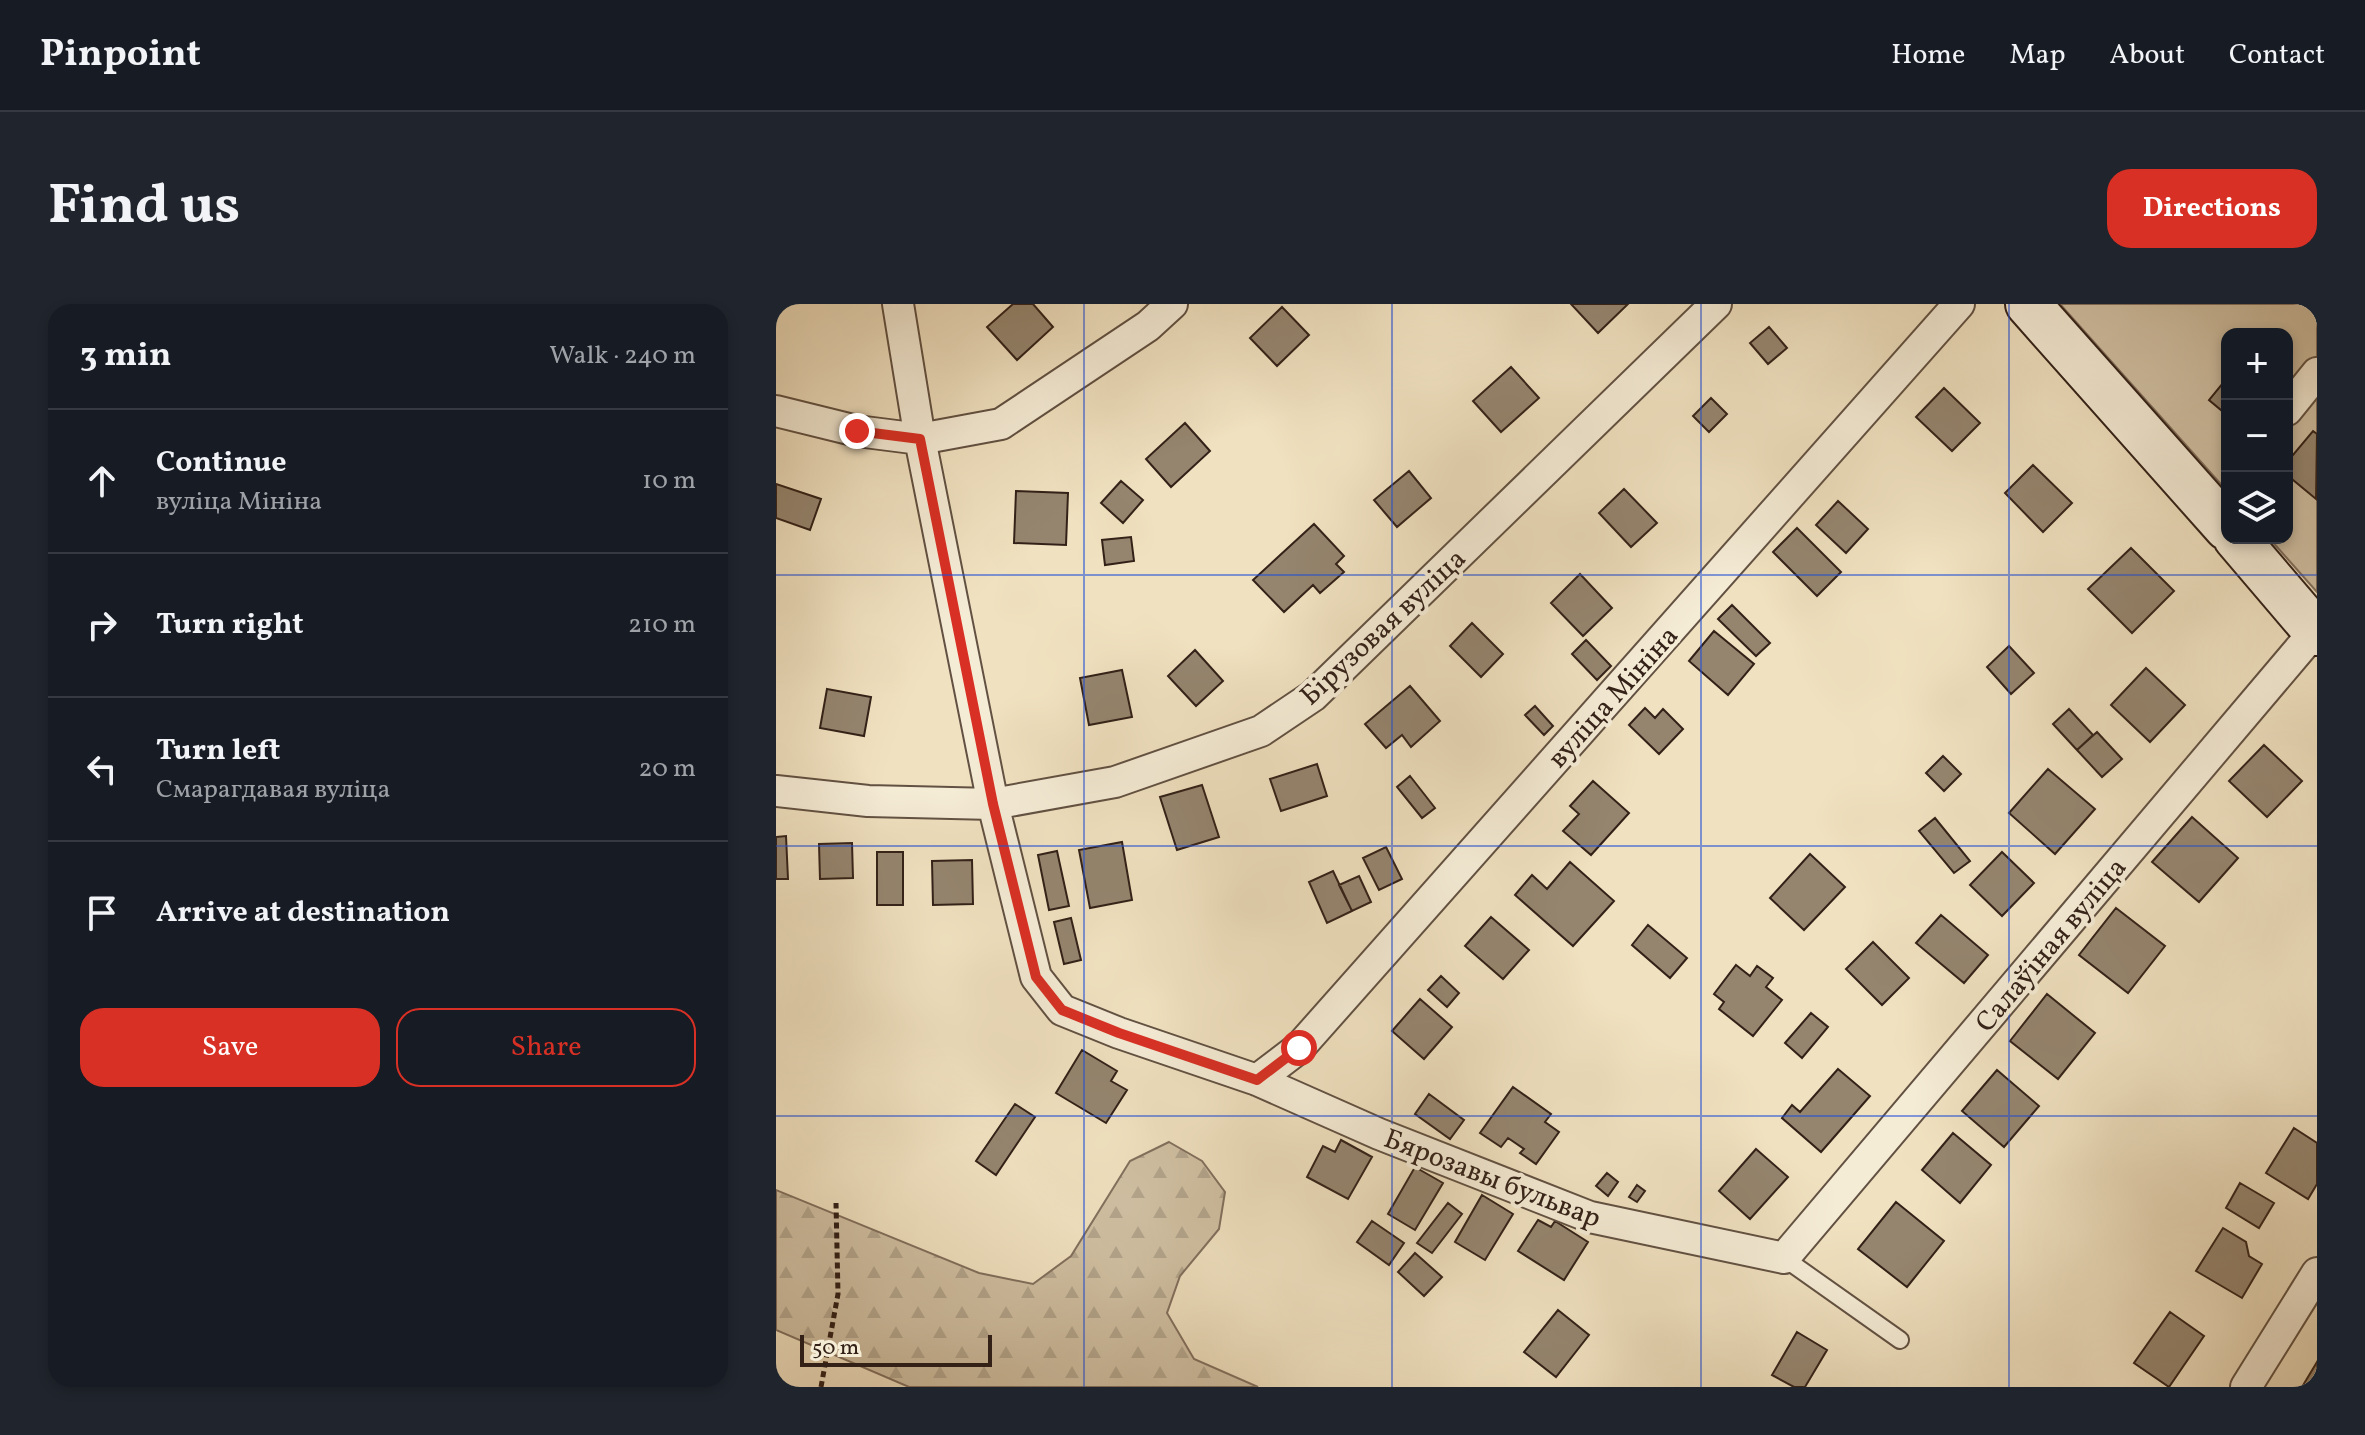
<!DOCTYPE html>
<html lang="en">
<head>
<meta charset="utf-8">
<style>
	:root { --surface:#171b24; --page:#20242c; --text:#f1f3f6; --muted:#9ea1a6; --line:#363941; --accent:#d93025 }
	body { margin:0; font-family:Vollkorn,serif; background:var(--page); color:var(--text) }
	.controls { position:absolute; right:24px; top:24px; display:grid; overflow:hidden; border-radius:16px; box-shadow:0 4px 12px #0003 }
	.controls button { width:72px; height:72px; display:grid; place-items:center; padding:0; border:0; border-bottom:2px solid var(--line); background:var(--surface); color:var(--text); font:40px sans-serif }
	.scale { position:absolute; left:24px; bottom:20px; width:192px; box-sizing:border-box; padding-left:8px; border:4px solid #332118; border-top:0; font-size:22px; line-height:28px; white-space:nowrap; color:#332118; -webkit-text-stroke:6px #f5ecd6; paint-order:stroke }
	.stop { position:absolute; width:24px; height:24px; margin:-18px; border:6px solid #d93025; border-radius:50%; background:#fff }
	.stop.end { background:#d93025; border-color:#fff; box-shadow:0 2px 8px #0008 }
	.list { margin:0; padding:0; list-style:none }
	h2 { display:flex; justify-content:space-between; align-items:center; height:104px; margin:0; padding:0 32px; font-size:34px }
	h2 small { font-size:26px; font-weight:400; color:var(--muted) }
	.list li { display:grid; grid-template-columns:52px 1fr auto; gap:24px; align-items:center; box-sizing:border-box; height:144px; padding:0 32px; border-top:2px solid var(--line) }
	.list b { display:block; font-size:30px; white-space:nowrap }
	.list p { margin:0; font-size:26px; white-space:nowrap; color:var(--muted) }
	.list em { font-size:26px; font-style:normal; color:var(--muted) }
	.actions { display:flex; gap:16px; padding:24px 32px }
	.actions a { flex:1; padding:18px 0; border:2px solid var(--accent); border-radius:24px; text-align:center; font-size:28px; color:var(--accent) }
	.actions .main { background:var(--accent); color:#fff }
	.icon { flex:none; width:44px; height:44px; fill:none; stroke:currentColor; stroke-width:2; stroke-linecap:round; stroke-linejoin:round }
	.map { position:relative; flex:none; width:1541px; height:1083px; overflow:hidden; border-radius:24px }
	header { display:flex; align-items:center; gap:48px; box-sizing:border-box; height:112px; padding:0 40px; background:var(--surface); border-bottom:2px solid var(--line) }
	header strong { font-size:38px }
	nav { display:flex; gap:44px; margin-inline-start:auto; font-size:28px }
	.intro { display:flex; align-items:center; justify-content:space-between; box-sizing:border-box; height:192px; padding:0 48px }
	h1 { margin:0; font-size:56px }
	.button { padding:20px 36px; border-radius:24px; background:var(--accent); color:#fff; font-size:28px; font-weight:700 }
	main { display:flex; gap:48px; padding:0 48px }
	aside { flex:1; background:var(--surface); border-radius:24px; box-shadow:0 4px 12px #0003 }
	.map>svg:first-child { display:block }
	.green { fill:#d0c0a3; stroke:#82705e; stroke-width:2 }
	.forest { fill:url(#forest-firs); stroke:#82705e; stroke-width:2 }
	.building { fill:#95856f; stroke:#332118; stroke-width:2 }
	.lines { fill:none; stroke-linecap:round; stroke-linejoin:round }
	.lane-casing { stroke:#625142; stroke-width:20 }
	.street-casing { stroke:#625142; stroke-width:34 }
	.secondary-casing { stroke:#332118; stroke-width:48 }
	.path { stroke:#332118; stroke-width:5; stroke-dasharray:6 4; stroke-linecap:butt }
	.lane { stroke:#f5ecd6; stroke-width:16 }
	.street { stroke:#f5ecd6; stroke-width:30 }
	.secondary { stroke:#f5ecd6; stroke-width:44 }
	.route { stroke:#d93025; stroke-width:10 }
	.grid { fill:none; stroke:#1d4ed8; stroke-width:2; stroke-opacity:0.55 }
	.labels { text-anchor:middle; stroke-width:8; stroke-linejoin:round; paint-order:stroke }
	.street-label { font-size:28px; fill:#332118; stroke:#f5ecd6 }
</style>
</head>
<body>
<header>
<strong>Pinpoint</strong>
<nav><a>Home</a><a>Map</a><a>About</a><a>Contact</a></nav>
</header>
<div class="intro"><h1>Find us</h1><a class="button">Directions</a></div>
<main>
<aside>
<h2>3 min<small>Walk · 240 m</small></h2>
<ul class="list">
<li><svg class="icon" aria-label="ahead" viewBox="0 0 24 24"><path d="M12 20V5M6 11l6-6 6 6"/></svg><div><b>Continue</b><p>вуліца Мініна</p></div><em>10 m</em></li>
<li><svg class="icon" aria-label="right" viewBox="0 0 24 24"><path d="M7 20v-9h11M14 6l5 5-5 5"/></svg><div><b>Turn right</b></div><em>210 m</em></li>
<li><svg class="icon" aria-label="left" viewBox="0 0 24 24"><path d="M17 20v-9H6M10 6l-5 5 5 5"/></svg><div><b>Turn left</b><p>Смарагдавая вуліца</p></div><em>20 m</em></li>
<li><svg class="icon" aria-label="arrive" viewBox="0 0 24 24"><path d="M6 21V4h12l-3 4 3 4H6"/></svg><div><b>Arrive at destination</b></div></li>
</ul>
<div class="actions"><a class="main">Save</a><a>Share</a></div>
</aside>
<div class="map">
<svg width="1541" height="1083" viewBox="0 0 1541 1083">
	<defs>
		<pattern id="forest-firs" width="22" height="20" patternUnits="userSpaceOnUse" patternTransform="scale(2)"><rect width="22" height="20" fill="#d0c0a3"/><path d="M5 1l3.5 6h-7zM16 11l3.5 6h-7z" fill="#b3a58c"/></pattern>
	</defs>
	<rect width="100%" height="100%" fill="#f0e1c0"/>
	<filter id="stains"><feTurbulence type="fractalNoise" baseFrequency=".0025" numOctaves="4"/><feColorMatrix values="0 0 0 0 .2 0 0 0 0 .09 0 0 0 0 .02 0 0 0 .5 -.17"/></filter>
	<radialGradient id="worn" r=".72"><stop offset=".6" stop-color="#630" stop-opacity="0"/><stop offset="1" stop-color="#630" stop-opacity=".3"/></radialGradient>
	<path class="green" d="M1284 0H1541V288L1493 234H1511V30H1451V187Z"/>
	<path class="forest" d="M393 838 426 857 449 888 443 925 404 972 391 1009 418 1055 482 1083H133L0 1026V886L203 969 257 980 295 952 354 857Z"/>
	<path class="building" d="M237 0H257L277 23 241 56 211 23Z
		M795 0H852L822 29Z
		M506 3 533 31 501 62 474 34Z
		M993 23 1011 44 992 60 974 39Z
		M735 63 763 94 725 128 697 97Z
		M1451 74V111L1433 96Z
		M1168 84 1204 119 1176 147 1140 113Z
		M935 94 951 110 933 128 917 112Z
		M409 119 434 147 395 183 370 155Z
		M1537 127 1541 130 1540 195 1511 171V158Z
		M1257 161 1296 199 1267 228 1229 189Z
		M633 167 655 194 621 223 598 196Z
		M345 177 367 196 347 219 325 199Z
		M0 180 45 195 34 226 0 214Z
		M848 185 881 219 855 243 823 209Z
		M240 187 292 189 290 241 238 239Z
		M1062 197 1092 225 1070 249 1040 221Z
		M538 220 568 252 560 260 568 268 544 289 537 281 508 308 477 276Z
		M1021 224 1065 268 1041 292 997 248Z
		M355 233 358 257 329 261 326 236Z
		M1355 244 1398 287 1356 329 1312 285Z
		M804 270 836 304 807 332 775 299Z
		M956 301 994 339 980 352 942 315Z
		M696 319 727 350 705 373 674 342Z
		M938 327 978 360 952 391 913 357Z
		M810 336 835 362 821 376 796 350Z
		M1233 342 1258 369 1235 390 1211 363Z
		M419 346 447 377 420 402 392 372Z
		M1370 364 1409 401 1374 438 1335 401Z
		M346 366 356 413 313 421 304 374Z
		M634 382 664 417 635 443 626 431 610 444 589 420Z
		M51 385 95 393 88 432 44 424Z
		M759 402 777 422 768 431 749 411Z
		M869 404 879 414 887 405 907 425 883 450 853 421Z
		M1293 405 1317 431 1301 446 1277 420Z
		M1321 428 1346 455 1326 473 1301 446Z
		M1488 441 1526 477 1491 513 1453 477Z
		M1167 452 1185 470 1168 487 1150 469Z
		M541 460 551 492 505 507 494 475Z
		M1272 465 1319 505 1279 550 1233 509Z
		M634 472 659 504 646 514 621 483Z
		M817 477 853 509 815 551 787 527 803 510 794 502Z
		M426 481 443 533 401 546 384 493Z
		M1416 513 1462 554 1423 598 1376 558Z
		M1159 514 1194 557 1178 569 1143 527Z
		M10 532 12 575H0V533Z
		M346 538 356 596 314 604 303 546Z
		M76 539 77 574 44 575 43 540Z
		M610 543 626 575 603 586 587 554Z
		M281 547 293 602 273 606 262 551Z
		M101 548H127V601H101Z
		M1226 548 1258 579 1226 612 1194 581Z
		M1034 550 1069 583 1028 626 994 594Z
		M196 556 197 600 157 601 156 557Z
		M794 558 838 597 797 642 739 591 756 571 771 585Z
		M557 567 576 607 551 619 533 578Z
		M583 572 595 598 576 607 563 581Z
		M1340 604 1389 642 1352 689 1303 651Z
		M1165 611 1212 651 1188 679 1140 639Z
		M715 613 753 646 727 675 689 642Z
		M295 614 305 656 288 660 278 618Z
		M872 621 911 654 894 674 856 641Z
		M1097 638 1133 674 1106 701 1070 665Z
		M960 661 974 672 981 662 997 674 990 683 1006 696 977 732 943 705 948 698 938 690Z
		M665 672 683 689 671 703 652 686Z
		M1271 690 1319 729 1282 775 1234 737Z
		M644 695 676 723 648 755 616 727Z
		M1035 709 1052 723 1026 754 1009 739Z
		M306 746 341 767 335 777 351 786 330 819 280 789Z
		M1062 765 1094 792 1045 848 1006 814 1016 801 1024 808Z
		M1221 766 1263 802 1228 843 1186 807Z
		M737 783 775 810 769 818 783 828 760 860 744 849 748 845 732 834 725 843 704 829Z
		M653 790 688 816 674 835 639 810Z
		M239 800 259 813 220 871 200 857Z
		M1518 824 1541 839V880L1532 895 1490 869Z
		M1177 829 1215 861 1184 899 1146 866Z
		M565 836 596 853 572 895 531 873 547 842 559 848Z
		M980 845 1012 873 974 915 943 887Z
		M639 863 667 879 639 926 612 910Z
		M831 869 842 878 832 892 820 882Z
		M1464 879 1498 899 1483 924 1450 904Z
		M861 881 869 887 861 898 853 893Z
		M706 891 737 910 709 956 679 938Z
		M1120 898 1168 937 1131 983 1082 945Z
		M672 899 686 910 656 949 641 939Z
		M762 916 775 923 779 917 812 938 788 976 742 947Z
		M596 917 628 939 613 961 581 938Z
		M1447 924 1470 938 1473 952 1486 960 1466 994 1420 967Z
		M639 949 666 973 648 992 622 968Z
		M782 1006 813 1031 780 1073 748 1048Z
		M1394 1008 1428 1032 1393 1083 1358 1059Z
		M1021 1028 1051 1046 1029 1083H1018L996 1071Z
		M1541 1058V1083H1526Z"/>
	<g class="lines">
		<g class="lane-casing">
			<path id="lane" d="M1008 954 1124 1036"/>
		</g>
		<g class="street-casing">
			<path id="street" d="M122 0 144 135 217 500 260 673 286 706 343 729 481 776 603 830 814 913 1008 954 1539 327
				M1511 106 1541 69
				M0 107 81 127 144 135 225 120 372 22 396 0
				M0 487 92 497 217 500 339 478 485 427 537 392 940 0
				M481 776 523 744 1183 0
				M1470 1083 1541 969"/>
		</g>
		<g class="secondary-casing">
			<path id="secondary" d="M1252 0 1451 224
				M1460 234 1541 329"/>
		</g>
		<path class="path" d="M45 1083 62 990 60 899"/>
		<use href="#lane" class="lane"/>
		<use href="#street" class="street"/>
		<use href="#secondary" class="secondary"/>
	</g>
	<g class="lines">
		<path class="route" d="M81 127 144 135 217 500 260 673 286 706 343 729 481 776 523 744"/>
	</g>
	<path class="grid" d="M308 0V1083M616 0V1083M925 0V1083M1233 0V1083M0 271H1541M0 542H1541M0 812H1541"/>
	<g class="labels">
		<g class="street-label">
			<text transform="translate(606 322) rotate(-43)" y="10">Бірузовая вуліца</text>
			<text transform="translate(836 392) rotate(-48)" y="10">вуліца Мініна</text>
			<text transform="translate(1274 640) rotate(-50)" y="10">Салаўіная вуліца</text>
			<text transform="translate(717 873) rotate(21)" y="10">Бярозавы бульвар</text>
		</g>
	</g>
	<rect width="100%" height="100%" filter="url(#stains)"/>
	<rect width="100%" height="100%" fill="url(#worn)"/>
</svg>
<div class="controls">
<button>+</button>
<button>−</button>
<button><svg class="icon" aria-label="layers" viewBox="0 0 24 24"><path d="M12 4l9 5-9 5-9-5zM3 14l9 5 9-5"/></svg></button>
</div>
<div class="scale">50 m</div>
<div class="stop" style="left:523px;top:744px"></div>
<div class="stop end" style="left:81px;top:127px"></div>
</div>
</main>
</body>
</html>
